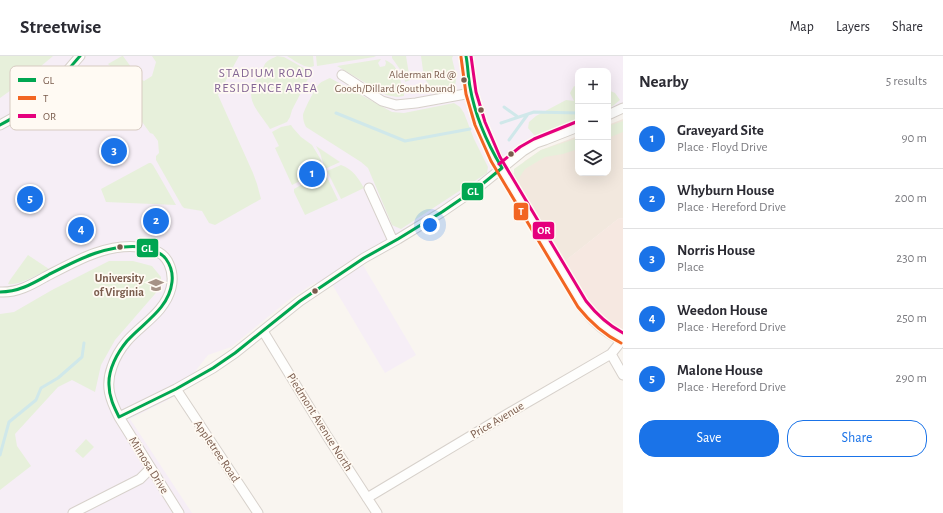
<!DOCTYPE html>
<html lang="en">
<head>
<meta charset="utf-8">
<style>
	:root { --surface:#fff; --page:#f7f7f7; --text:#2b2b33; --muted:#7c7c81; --line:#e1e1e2; --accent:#1a73e8 }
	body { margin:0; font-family:"Alegreya Sans",sans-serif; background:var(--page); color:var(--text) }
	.controls { position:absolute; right:12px; top:12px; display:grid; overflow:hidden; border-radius:8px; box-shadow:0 4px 16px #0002 }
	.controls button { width:36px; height:36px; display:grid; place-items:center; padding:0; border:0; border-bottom:1px solid var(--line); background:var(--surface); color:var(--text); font:20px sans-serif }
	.you { position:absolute; left:430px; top:169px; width:14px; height:14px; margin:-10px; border:3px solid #fff; border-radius:50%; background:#1a73e8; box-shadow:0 0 0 6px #1a73e833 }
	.badge { display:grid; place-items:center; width:26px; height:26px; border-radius:50%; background:var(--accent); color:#fff; font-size:13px; font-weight:700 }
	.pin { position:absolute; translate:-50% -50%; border:2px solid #fff; box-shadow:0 1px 4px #0006 }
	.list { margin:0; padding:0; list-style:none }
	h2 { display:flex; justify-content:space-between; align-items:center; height:52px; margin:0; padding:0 16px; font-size:17px }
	h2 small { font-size:13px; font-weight:400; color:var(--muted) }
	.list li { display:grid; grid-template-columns:26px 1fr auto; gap:12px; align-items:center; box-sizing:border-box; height:60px; padding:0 16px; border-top:1px solid var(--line) }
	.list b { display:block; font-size:15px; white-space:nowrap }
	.list p { margin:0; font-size:13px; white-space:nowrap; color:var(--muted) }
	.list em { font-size:13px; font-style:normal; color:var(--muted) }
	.actions { display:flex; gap:8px; padding:12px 16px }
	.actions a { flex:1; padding:9px 0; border:1px solid var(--accent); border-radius:16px; text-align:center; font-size:14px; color:var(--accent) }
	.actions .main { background:var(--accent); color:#fff }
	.icon { flex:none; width:22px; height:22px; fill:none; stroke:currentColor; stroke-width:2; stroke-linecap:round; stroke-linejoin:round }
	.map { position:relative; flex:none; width:623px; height:457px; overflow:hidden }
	header { display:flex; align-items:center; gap:24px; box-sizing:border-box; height:56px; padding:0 20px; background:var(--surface); border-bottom:1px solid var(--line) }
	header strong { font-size:19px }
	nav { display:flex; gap:22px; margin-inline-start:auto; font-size:14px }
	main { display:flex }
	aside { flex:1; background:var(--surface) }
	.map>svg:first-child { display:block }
	.residential { fill:#f2e8de }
	.commercial { fill:#f6e8e1 }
	.education { fill:#f6eef6 }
	.green { fill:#e7f0db }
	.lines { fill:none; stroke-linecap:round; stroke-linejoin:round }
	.stream { stroke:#d0e8ea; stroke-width:3 }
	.minor-casing { stroke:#d7d1cb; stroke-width:11 }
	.secondary-casing { stroke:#d9d2cb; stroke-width:15 }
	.minor { stroke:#fefefd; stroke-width:9 }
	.secondary { stroke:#fefefd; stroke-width:13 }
	.bus-1-casing { stroke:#fffaf3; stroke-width:6 }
	.bus-2-casing { stroke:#fffaf3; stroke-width:6 }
	.bus-3-casing { stroke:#fffaf3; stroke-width:6 }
	.bus-1 { stroke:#00a651; stroke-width:3 }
	.bus-2 { stroke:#f26522; stroke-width:3 }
	.bus-3 { stroke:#e5007d; stroke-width:3 }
	.bus-dot { fill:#7a5c4d; stroke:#fffaf3; stroke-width:1.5 }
	.labels { text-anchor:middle; stroke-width:3.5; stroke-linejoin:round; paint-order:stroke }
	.bus-label { font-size:11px; fill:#7a5c4d; stroke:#fffaf3; text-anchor:end }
	.poi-label { font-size:12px; font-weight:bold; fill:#7a5c4d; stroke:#fffaf3; text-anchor:end }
	.street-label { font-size:12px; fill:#7a5c4d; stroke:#fffaf3 }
	.neighbourhood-label { font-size:13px; letter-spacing:1px; fill:#846695; stroke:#fffaf3 }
	.key { fill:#fffaf3; stroke:#d7cbc1; stroke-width:1 }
	.key-label { font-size:11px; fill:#7a5c4d }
	.line-badge { stroke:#fffaf3; stroke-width:1.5 }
	.badge-label { font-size:11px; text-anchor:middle; font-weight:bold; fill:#fff }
</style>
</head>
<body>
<header>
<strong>Streetwise</strong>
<nav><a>Map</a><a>Layers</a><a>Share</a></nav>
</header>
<main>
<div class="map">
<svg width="623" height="457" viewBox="0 0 623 457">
	<rect width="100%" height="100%" fill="#f9f5f0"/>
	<path class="residential" d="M623 63V162L618 163 565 205 515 120V117L525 105 541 94 578 80V117H608V69Z"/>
	<path class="commercial" d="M623 162V279L595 258 565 205 618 163Z"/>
	<path class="education" d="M0 0H623V54L608 61V15H578V72L551 81 360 204 416 299 385 317 330 225 320 232 316 226 290 243 231 291 208 299 176 340 130 363 192 457H0Z"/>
	<path class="green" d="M0 0H53L21 27 0 42Z
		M122 0H123L139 22 144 25 152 20 156 6 152 0H239L218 39 253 117 257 128 261 143 215 169 209 167 202 155 184 152 182 150 156 104V100L159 97 158 85 153 78 150 77 140 63 137 61H131L123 46 130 41 131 38 116 15 108 8Z
		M277 0 284 1 309 15 311 17 292 54 290 61 287 66 270 73C261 58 242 43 256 24 258 22 261 20 263 18 263 6 267 5 277 0Z
		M287 0H313L314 10C306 14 294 4 287 0Z
		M316 0H376L374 1 317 10Z
		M392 0H406L410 24 405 26 404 19 392 2Z
		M421 0H453L452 2C454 13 462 31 447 37 445 38 441 39 438 40L424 22Z
		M381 3 378 7 380 11 385 10 386 7 385 4C398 9 400 20 402 33L401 35H404V40L397 41 386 39 337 10Z
		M330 22 392 56 404 57 454 47 460 51 464 57 474 83 488 111 487 117 401 173 394 170 392 169 368 112 361 106 306 71C304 67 303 64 303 59 304 54 315 32 319 28 322 25 326 24 330 22Z
		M574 30 578 32V65L535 80 528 72 529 66 536 60 566 44 574 45 570 37Z
		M608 34 615 37 620 44 614 49 608 53Z
		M623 65V76L608 82V70Z
		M291 69 293 72 301 81 312 89 321 104 322 114 292 129 275 92 279 90 272 76 281 71Z
		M578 82V93L563 98 545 101 525 113 517 125 514 118V113L541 94Z
		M316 90 340 106 325 113 320 97Z
		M149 107H151L153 109 176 149 106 146 101 133Z
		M341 109C353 113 358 122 364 132L341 143 327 115Z
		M323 117 326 119 338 144 305 159 294 136V133Z
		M28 199 49 213C39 218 19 230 8 228L10 224Z
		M109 205H133L152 210 161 221V231L115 284 101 309 95 336 72 324 58 331 15 378 17 390 31 410 0 434V258L14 256 52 234Z
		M86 383 94 391 83 402 75 395Z"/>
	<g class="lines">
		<path class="stream" d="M504 51 518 61
			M336 57 405 85 470 73
			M501 67 534 56 578 57
			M509 84 528 58
			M0 399 9 366 36 344 41 332 58 322 82 301 84 287"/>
		<g class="minor-casing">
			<path id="minor" d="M342 19 382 45 396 49 416 47 471 37
				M608 59 623 52
				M0 69C13 62 26 55 37 46 53 33 66 16 80 0
				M369 132 393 185
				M0 236C17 237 31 229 45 221 74 206 106 187 139 191 152 192 164 196 169 208 173 217 173 224 171 232 165 256 142 268 127 285 121 292 115 302 112 311 105 330 110 343 119 361L179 457
				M263 275 327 380 377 457
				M611 298 623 319
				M176 333 258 457
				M119 361 176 333 213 312 235 297 300 245 364 202 398 183 442 156 480 130 523 95 536 87 545 84 578 71
				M367 442 509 357 604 302 611 298 623 283
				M73 457 140 423 151 412"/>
		</g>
		<g class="secondary-casing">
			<path id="secondary" d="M466 0 471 37 480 68 490 90 496 103 582 248C594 264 605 274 623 283"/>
		</g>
		<use href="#minor" class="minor"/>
		<use href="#secondary" class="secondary"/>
		<g class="bus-1-casing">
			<path id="bus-1" d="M0 69C13 62 26 55 37 46 53 32 66 16 80 0
				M0 236C18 236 32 228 48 219 77 204 108 187 143 191 151 193 161 196 166 203 171 210 173 218 172 226 169 253 143 267 127 285 117 297 108 314 109 329 109 341 114 351 119 361L176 333 213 312 235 297 300 245 364 202 398 183 442 156 480 130 502 112C487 87 475 60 470 31 468 21 468 10 466 0"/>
		</g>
		<g class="bus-2-casing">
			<path id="bus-2" d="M461 1 466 38 475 69 491 105 578 251C590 266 603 278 621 287"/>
		</g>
		<g class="bus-3-casing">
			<path id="bus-3" d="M471 0 476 36 485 66 500 101 586 245C597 259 608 269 623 277
				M499 108 520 91 534 83 576 66"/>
		</g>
		<use href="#bus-1" class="bus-1"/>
		<use href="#bus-2" class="bus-2"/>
		<use href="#bus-3" class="bus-3"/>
	</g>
	<defs>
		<g id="university-bare" transform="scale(1.2)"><path d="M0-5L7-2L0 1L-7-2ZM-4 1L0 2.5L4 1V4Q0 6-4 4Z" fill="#a69286" stroke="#fffaf3" stroke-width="2.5" paint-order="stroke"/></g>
	</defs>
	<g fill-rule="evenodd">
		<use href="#university-bare" x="156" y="229"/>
	</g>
	<g class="bus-dot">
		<circle cx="464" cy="24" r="3.5"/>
		<circle cx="481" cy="54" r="3.5"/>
		<circle cx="511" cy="98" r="3.5"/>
		<circle cx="120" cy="191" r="3.5"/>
		<circle cx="315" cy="235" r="3.5"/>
	</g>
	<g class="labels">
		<g class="bus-label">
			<text x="456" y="22">Alderman Rd @<tspan x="456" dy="14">Gooch/Dillard (Southbound)</tspan></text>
		</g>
		<g class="poi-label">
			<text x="144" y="226">University<tspan x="144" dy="14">of Virginia</tspan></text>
		</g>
		<g class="street-label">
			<text transform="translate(497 364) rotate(-31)" y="4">Price Avenue</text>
			<text transform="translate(320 366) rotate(58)" y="4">Piedmont Avenue North</text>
			<text transform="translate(217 395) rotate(56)" y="4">Appletree Road</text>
			<text transform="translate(149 409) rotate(58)" y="4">Mimosa Drive</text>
		</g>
		<g class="neighbourhood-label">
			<text x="266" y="21">STADIUM ROAD<tspan x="266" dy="15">RESIDENCE AREA</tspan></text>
		</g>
	</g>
	<rect x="10" y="10" width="132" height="64" rx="6" class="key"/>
	<rect x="18" y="22" width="18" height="4" fill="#00a651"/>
	<rect x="18" y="40" width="18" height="4" fill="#f26522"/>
	<rect x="18" y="58" width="18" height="4" fill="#e5007d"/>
	<g class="key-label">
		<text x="43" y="28">GL</text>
		<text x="43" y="46">T</text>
		<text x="43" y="64">OR</text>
	</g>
	<g class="line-badge">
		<rect x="461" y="126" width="23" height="19" rx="4" fill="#00a651"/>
		<rect x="513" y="146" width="16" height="19" rx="4" fill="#f26522"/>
		<rect x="532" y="165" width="23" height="19" rx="4" fill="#e5007d"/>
		<rect x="136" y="182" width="23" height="20" rx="4" fill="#00a651"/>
	</g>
	<g class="badge-label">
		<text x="473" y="139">GL</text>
		<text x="521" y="159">T</text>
		<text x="544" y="178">OR</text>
		<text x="147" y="196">GL</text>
	</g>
</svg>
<div class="controls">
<button>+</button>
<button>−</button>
<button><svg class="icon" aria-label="layers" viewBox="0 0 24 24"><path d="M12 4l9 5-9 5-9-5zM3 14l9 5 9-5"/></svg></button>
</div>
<div class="you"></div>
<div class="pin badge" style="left:312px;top:118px">1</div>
<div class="pin badge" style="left:156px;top:165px">2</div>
<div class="pin badge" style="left:114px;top:95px">3</div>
<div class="pin badge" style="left:81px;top:174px">4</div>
<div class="pin badge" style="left:30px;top:143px">5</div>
</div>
<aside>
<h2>Nearby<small>5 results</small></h2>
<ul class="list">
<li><span class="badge">1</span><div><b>Graveyard Site</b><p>Place · Floyd Drive</p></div><em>90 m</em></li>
<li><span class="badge">2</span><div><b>Whyburn House</b><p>Place · Hereford Drive</p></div><em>200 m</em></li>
<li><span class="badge">3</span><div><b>Norris House</b><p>Place</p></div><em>230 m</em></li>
<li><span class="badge">4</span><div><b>Weedon House</b><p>Place · Hereford Drive</p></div><em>250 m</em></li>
<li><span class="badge">5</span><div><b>Malone House</b><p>Place · Hereford Drive</p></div><em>290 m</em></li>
</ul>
<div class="actions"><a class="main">Save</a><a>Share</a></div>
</aside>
</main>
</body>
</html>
